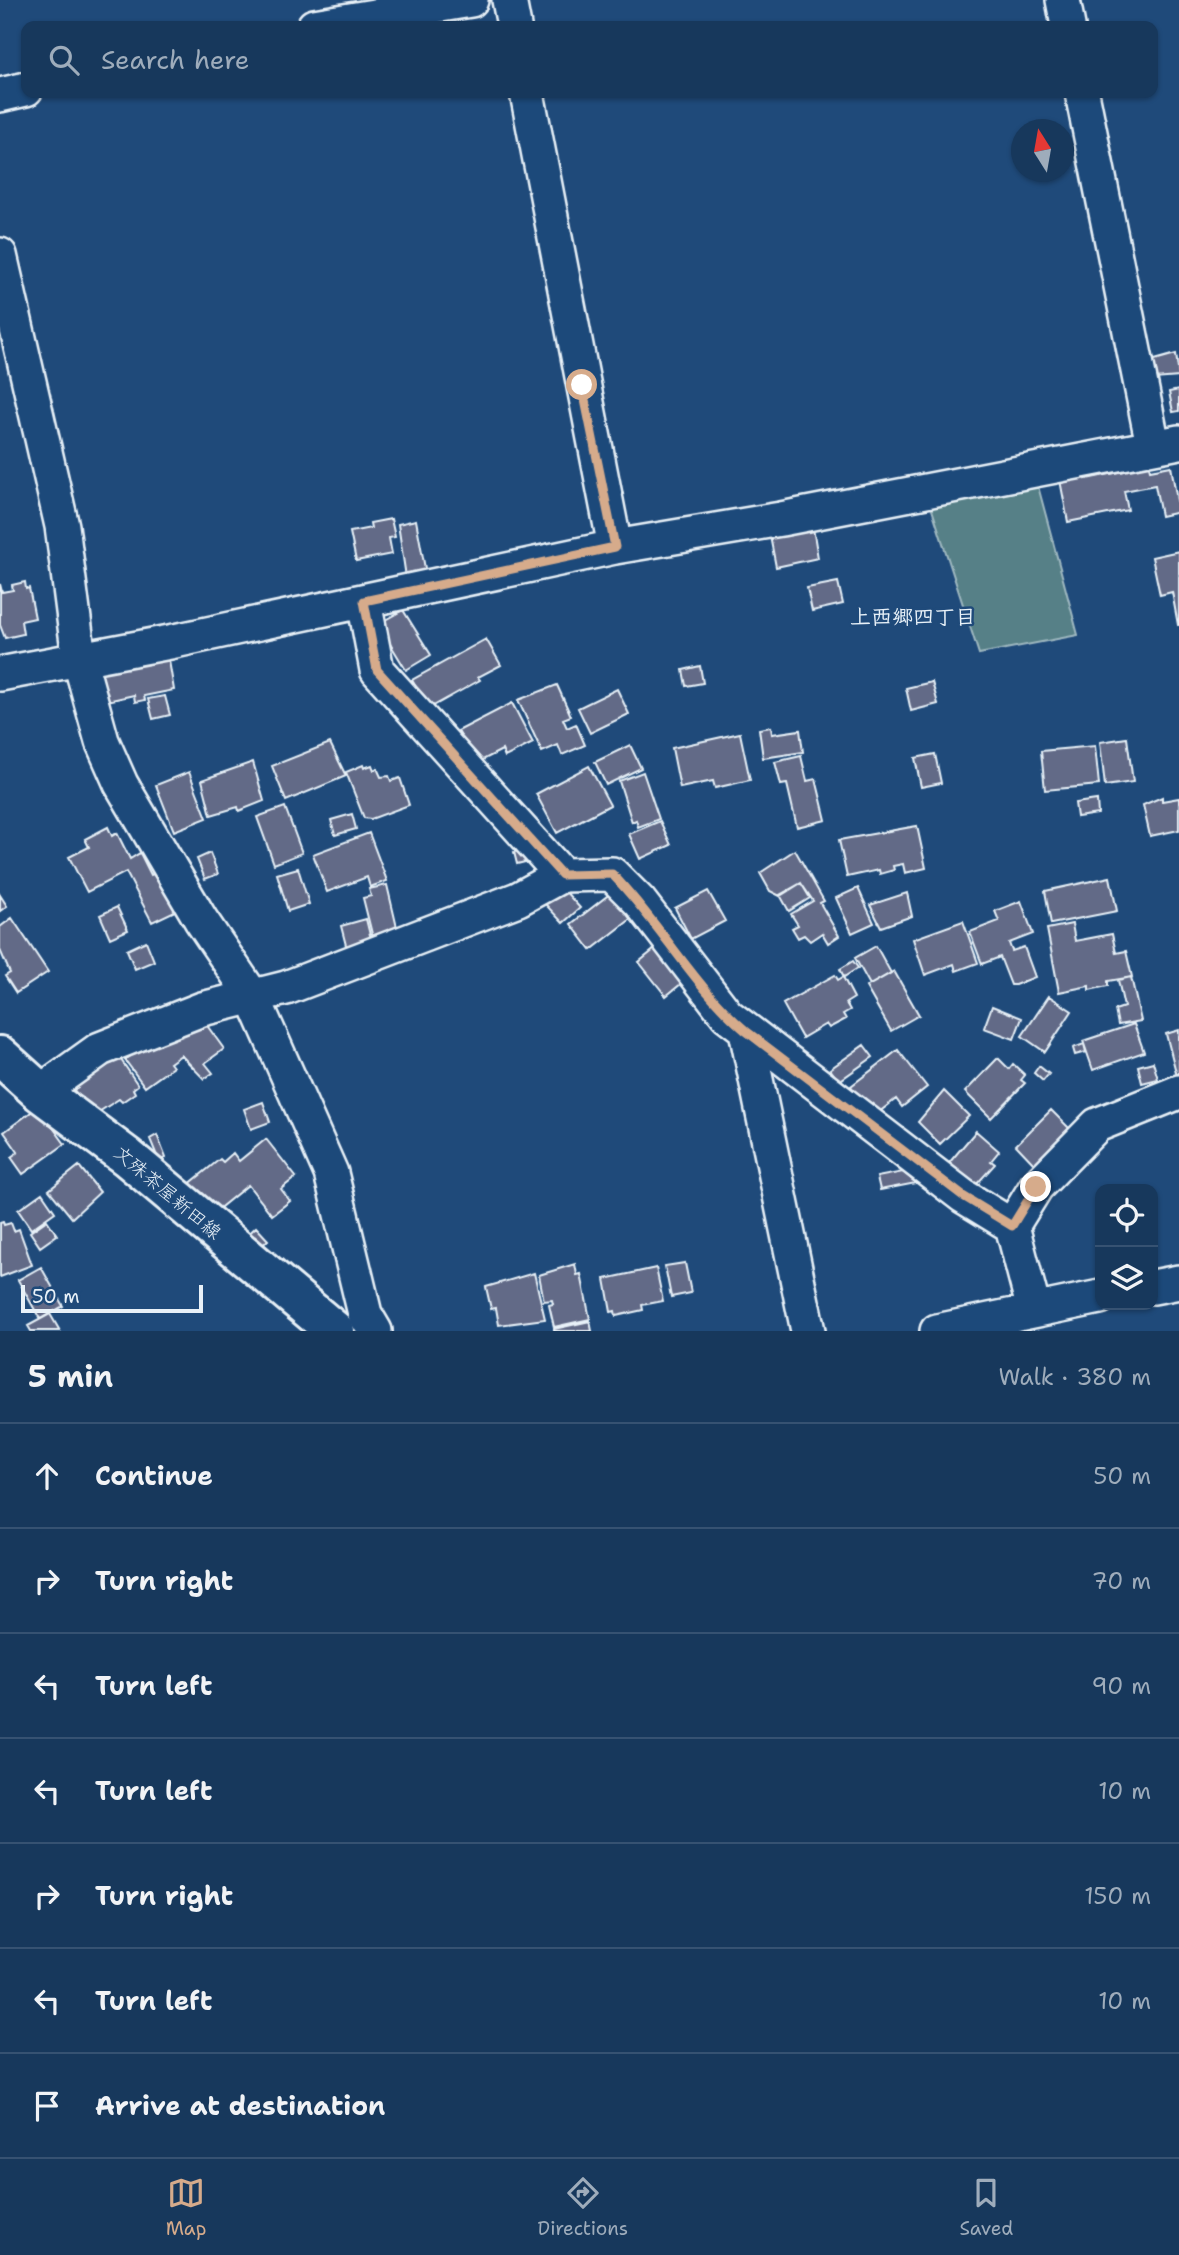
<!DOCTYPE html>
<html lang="en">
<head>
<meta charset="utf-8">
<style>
	:root { --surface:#17385c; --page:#203f62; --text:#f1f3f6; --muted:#9eacbb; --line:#365272; --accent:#d6ab8b }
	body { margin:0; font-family:"Shantell Sans","Klee One",sans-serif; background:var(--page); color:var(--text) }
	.controls { position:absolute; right:21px; bottom:21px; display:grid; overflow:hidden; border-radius:14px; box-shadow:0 2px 5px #0004 }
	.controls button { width:63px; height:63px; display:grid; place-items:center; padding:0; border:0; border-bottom:2px solid var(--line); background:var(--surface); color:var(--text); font:35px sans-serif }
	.compass { position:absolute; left:1011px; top:119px; width:63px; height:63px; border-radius:50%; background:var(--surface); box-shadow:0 2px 5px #0004; rotate:349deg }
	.scale { position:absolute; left:21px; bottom:18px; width:182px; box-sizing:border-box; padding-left:7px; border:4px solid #e8f1f8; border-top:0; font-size:19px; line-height:24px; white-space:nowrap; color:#e8f1f8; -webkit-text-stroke:5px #1f4a7a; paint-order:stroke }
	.stop { position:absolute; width:21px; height:21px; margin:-16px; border:5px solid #d6ab8b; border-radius:50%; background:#fff }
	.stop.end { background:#d6ab8b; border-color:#fff; box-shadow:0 2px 7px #0008 }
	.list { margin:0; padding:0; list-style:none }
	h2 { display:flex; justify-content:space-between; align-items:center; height:91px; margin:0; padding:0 28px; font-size:30px }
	h2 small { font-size:23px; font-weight:400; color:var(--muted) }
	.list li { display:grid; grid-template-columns:46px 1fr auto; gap:21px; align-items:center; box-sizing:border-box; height:105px; padding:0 28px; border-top:2px solid var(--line) }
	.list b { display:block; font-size:26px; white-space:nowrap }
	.list em { font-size:23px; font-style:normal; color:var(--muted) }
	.icon { flex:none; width:38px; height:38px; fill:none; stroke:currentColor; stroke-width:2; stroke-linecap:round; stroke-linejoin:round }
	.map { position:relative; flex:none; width:1179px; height:1331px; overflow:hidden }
	.search { position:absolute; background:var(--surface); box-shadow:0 2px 5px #0004; left:21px; right:21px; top:21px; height:77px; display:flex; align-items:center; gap:18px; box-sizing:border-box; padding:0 24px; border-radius:14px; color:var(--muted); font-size:26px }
	.sheet { height:826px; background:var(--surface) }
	nav { display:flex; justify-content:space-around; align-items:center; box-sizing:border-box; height:98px; border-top:2px solid var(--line); background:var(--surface); font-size:19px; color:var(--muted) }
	nav a { display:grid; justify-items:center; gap:4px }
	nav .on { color:var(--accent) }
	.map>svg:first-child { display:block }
	.green { fill:#568087; stroke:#9fb8c0; stroke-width:2 }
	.building { fill:#626a87; stroke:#e8f1f8; stroke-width:2 }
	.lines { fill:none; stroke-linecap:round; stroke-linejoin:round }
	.minor-casing { stroke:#e8f1f8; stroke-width:38 }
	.major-casing { stroke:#e8f1f8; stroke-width:44 }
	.minor { stroke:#1f4a7a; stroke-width:33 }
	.major { stroke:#1f4a7a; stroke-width:38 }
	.route { stroke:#d6ab8b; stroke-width:9 }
	.labels { text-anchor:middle; stroke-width:5; stroke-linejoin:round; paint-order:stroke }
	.street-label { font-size:19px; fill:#e8f1f8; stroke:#1f4a7a }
	.neighbourhood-label { font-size:21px; font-weight:bold; fill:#e8f1f8; stroke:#1f4a7a }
</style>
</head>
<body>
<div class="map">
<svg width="1179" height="1331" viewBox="0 0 1179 1331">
	<rect width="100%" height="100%" fill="#1f4a7a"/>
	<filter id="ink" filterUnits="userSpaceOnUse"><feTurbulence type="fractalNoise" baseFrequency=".0143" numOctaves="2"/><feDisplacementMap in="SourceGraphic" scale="14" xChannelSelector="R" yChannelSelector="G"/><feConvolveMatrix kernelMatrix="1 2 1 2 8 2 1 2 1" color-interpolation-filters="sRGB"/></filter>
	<g filter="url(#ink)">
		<path class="green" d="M1035 475 1078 635 979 654 927 494Z"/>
		<path class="building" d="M1176 354 1179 377 1154 379 1151 361Z
			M1179 390V411L1173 412 1169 392Z
			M1148 462 1150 470 1171 466 1179 512 1161 516 1155 485 1124 491 1128 510 1068 522 1060 480 1085 475 1086 479 1125 471 1124 466Z
			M391 519 395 537 389 538 392 554 356 561 350 532 371 528 370 523Z
			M416 520 426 574 406 577 398 524Z
			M813 528 818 558 776 567 770 536Z
			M1179 551V625H1178L1172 592 1160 595 1152 557Z
			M25 582 26 589 29 588 35 618 21 621 23 634 5 638 0 625V584L2 592 13 590 12 585Z
			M838 582 843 604 812 611 807 588Z
			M403 610 431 655 406 670 378 624Z
			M486 639 501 665 478 677 480 680 428 709 412 680Z
			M168 655 174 690 144 696 145 700 135 702 134 695 107 701 101 668Z
			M700 666 703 683 686 686 683 670Z
			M932 682 938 704 911 711 906 688Z
			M557 685 571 716 563 719 567 728 576 724 585 745 562 755 558 745 542 752 518 700Z
			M617 689 629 714 590 733 578 708Z
			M165 696 170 715 153 719 148 699Z
			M512 703 533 743 505 757 502 750 475 764 458 731Z
			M771 727 772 734 800 730 803 752 763 758 759 729Z
			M740 733 750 780 715 788 713 781 680 788 672 748Z
			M1127 738 1133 782 1105 786 1100 742Z
			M330 743 346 776 286 801 272 766Z
			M630 745 641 768 606 785 595 762Z
			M1095 746 1099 785 1045 790 1041 751Z
			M935 754 941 783 921 787 915 758Z
			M801 756 807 781 816 779 826 820 797 827 787 784 781 785 775 762Z
			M253 762 264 801 239 811 238 807 211 815 202 780Z
			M363 765 364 768 372 765 374 770 377 768 381 777 389 776 391 781 400 778 409 805 371 819 364 818 346 772Z
			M589 766 610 805 557 833 536 794Z
			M189 772 207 818 174 831 156 785Z
			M643 772 659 819 638 827 636 820 632 822 619 781Z
			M1162 797V801L1179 798V830L1150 836 1143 805Z
			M1097 800 1098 814 1077 817 1075 803Z
			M285 807 302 853 274 864 257 817Z
			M352 814 356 829 335 835 331 820Z
			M660 821 671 845 640 859 629 834Z
			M917 826 926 868 905 873 903 864 893 866 894 870 880 874 879 870 847 877 839 840Z
			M108 827 112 836 117 833 130 859 140 853 151 875 158 872 177 910 152 922 126 872 87 892 69 857 89 847 85 839Z
			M369 833 387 881 370 887 367 877 327 892 313 854Z
			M530 849 533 860 517 864 514 852Z
			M795 850 824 901 820 903 839 936 828 943 822 933 810 941 804 935 798 938 792 928 798 925 791 914 813 901 801 883 780 896 770 891 760 873Z
			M210 853 218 874 205 879 197 859Z
			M298 868 309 904 288 911 277 874Z
			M1110 877 1117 911 1051 924 1045 891Z
			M801 883 810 898 789 911 780 895Z
			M387 885 399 936 374 942 363 898 371 896 369 889Z
			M858 888 874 923 852 933 836 898Z
			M564 890 580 908 563 923 545 904Z
			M708 891 725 921 691 939 675 908Z
			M611 893 631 919 591 950 571 924Z
			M907 893 912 916 881 927 870 905Z
			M0 895 7 906 0 911Z
			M1021 901 1033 934 1009 943 1012 951 1024 947 1035 977 1015 985H1011L1000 957 982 964 970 932 999 921 995 911Z
			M117 907 128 930 110 938 100 915Z
			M12 918 48 972 16 993 5 976 10 973 0 950V927Z
			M366 919 373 947 348 953 341 926Z
			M963 921 978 963 956 971 954 964 925 975 913 939Z
			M1072 924 1075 941 1112 934 1116 953 1126 951 1132 977 1108 981V986L1089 990V986L1059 992 1047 929Z
			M146 941 154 961 135 969 127 950Z
			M660 945 687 979 666 996 639 962Z
			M876 946 891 973 870 985 855 958Z
			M853 961 858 968 844 977 840 969Z
			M894 971 919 1015 891 1031 866 987Z
			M835 975 838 980 843 977 854 998 846 1003 850 1010 843 1014 846 1019 829 1028 826 1024 802 1038 783 1004Z
			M1131 977 1141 1021 1118 1025 1115 1010 1124 1007 1118 980Z
			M1049 996 1072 1011 1045 1052 1022 1036Z
			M992 1006 1022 1018 1014 1039 984 1028Z
			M203 1020 224 1049 205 1063 213 1073 204 1079 181 1055 170 1063 173 1067 145 1087 125 1060 158 1037Z
			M1134 1024 1144 1052 1093 1070 1083 1041Z
			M1179 1030V1076H1177L1166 1034Z
			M1084 1044 1086 1052 1075 1055 1073 1048Z
			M864 1045 873 1057 839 1081 830 1069Z
			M898 1050 927 1087 902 1107 896 1099 874 1116 851 1086Z
			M115 1051 138 1085 133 1089 135 1093 122 1102 119 1099 94 1115 68 1083Z
			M998 1058 1009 1069 1013 1064 1025 1075 1021 1080 1025 1083 991 1118 965 1092Z
			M1153 1062 1158 1079 1142 1083 1138 1066Z
			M1039 1066 1049 1074 1043 1081 1034 1073Z
			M944 1091 969 1116 940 1144 918 1122Z
			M263 1102 270 1122 251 1129 244 1109Z
			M38 1107 65 1144 23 1174 11 1157 18 1152 4 1132Z
			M1051 1110 1071 1130 1035 1165 1016 1145Z
			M976 1131 999 1151 991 1161 995 1164 975 1186 949 1163Z
			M157 1135 166 1158 159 1161 150 1139Z
			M266 1139 296 1177 281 1189 290 1201 272 1215 248 1185 211 1215 188 1185 220 1159 223 1162 233 1153 239 1161Z
			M79 1166 100 1192 72 1218 49 1190Z
			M903 1172 916 1183 880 1190 877 1177Z
			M42 1193 55 1212 31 1229 18 1210Z
			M47 1220 57 1235 40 1247 30 1232Z
			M3 1222 4 1225 11 1223 14 1231 19 1229 32 1265 0 1277V1223Z
			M256 1227 268 1240 254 1253 242 1240Z
			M685 1263 691 1293 671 1297 665 1266Z
			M575 1264 577 1275 581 1274 590 1319 554 1327 549 1305 553 1304 552 1300 544 1301 539 1275Z
			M41 1267 63 1306 40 1319 18 1280Z
			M656 1268 663 1301 642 1305 643 1310 616 1316 615 1311 611 1312 605 1279Z
			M534 1273 545 1319 499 1325 496 1308 491 1309 486 1287Z
			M50 1314 60 1331H31L28 1326Z
			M590 1321 592 1331H554V1329Z"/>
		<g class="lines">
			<g class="minor-casing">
				<path id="minor" d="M509 0 514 26
					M1063 0 1068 26
					M314 26 471 0
					M527 93 615 547
					M1082 93 1153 445
					M0 95 26 89
					M0 255 62 526 79 658 102 741 121 784 201 920 253 997 331 1173 365 1314 375 1331
					M364 601 377 670 562 875
					M0 674 170 642 615 547 781 519 1179 442
					M746 1031 808 1331
					M40 1092 100 1049 202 1009 286 988 518 899 562 875 612 874 640 902 727 1015 963 1196 1012 1226 1034 1310
					M1012 1226 1036 1187 1097 1125 1179 1092
					M1153 1287 1179 1282
					M937 1331 1100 1297"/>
			</g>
			<g class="major-casing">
				<path id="major" d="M0 1056 40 1092 127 1157 335 1331"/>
			</g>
			<use href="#minor" class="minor"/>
			<use href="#major" class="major"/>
		</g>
	</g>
	<g class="lines" filter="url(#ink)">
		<path class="route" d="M582 385 615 547 364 601 377 670 562 875 612 874C660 923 694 987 746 1031L963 1196 1012 1226 1036 1187"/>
	</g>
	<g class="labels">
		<g class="street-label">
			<text transform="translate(168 1192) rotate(40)" y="7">文殊茶屋新田線</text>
		</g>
		<g class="neighbourhood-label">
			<text x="913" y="624">上西郷四丁目</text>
		</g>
	</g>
</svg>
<div class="controls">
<button><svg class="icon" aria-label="locate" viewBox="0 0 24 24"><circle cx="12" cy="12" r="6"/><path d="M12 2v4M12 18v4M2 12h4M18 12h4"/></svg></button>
<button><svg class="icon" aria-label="layers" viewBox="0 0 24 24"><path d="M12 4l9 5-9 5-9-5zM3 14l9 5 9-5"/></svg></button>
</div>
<svg class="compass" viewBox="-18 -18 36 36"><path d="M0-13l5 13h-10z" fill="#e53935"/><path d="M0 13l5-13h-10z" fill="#9eacbb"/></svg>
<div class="scale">50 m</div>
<div class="stop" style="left:582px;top:385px"></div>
<div class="stop end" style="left:1036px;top:1187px"></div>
<div class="search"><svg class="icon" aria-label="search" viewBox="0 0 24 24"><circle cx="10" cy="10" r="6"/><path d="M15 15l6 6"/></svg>Search here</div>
</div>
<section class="sheet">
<h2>5 min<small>Walk · 380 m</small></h2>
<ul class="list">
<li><svg class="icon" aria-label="ahead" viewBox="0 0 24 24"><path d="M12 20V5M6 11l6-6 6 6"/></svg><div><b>Continue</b></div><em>50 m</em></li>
<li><svg class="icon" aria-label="right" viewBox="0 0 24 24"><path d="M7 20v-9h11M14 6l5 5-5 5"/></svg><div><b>Turn right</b></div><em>70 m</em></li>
<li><svg class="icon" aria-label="left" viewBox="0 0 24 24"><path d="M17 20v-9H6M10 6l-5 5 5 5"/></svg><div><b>Turn left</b></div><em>90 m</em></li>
<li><svg class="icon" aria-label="left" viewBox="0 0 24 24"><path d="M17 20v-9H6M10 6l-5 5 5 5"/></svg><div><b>Turn left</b></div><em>10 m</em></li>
<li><svg class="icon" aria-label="right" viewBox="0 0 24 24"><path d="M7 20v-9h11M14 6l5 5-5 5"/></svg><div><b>Turn right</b></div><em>150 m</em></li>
<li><svg class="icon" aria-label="left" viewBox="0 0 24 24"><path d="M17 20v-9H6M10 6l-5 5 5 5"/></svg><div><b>Turn left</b></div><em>10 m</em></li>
<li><svg class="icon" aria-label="arrive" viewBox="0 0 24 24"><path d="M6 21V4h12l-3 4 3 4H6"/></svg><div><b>Arrive at destination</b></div></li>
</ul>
</section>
<nav>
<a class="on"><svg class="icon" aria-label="map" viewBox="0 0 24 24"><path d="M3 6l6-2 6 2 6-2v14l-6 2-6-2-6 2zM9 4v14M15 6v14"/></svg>Map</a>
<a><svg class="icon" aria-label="directions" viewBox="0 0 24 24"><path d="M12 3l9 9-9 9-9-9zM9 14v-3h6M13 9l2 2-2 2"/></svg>Directions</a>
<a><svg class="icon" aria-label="saved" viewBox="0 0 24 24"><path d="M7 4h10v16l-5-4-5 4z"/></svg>Saved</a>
</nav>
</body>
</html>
